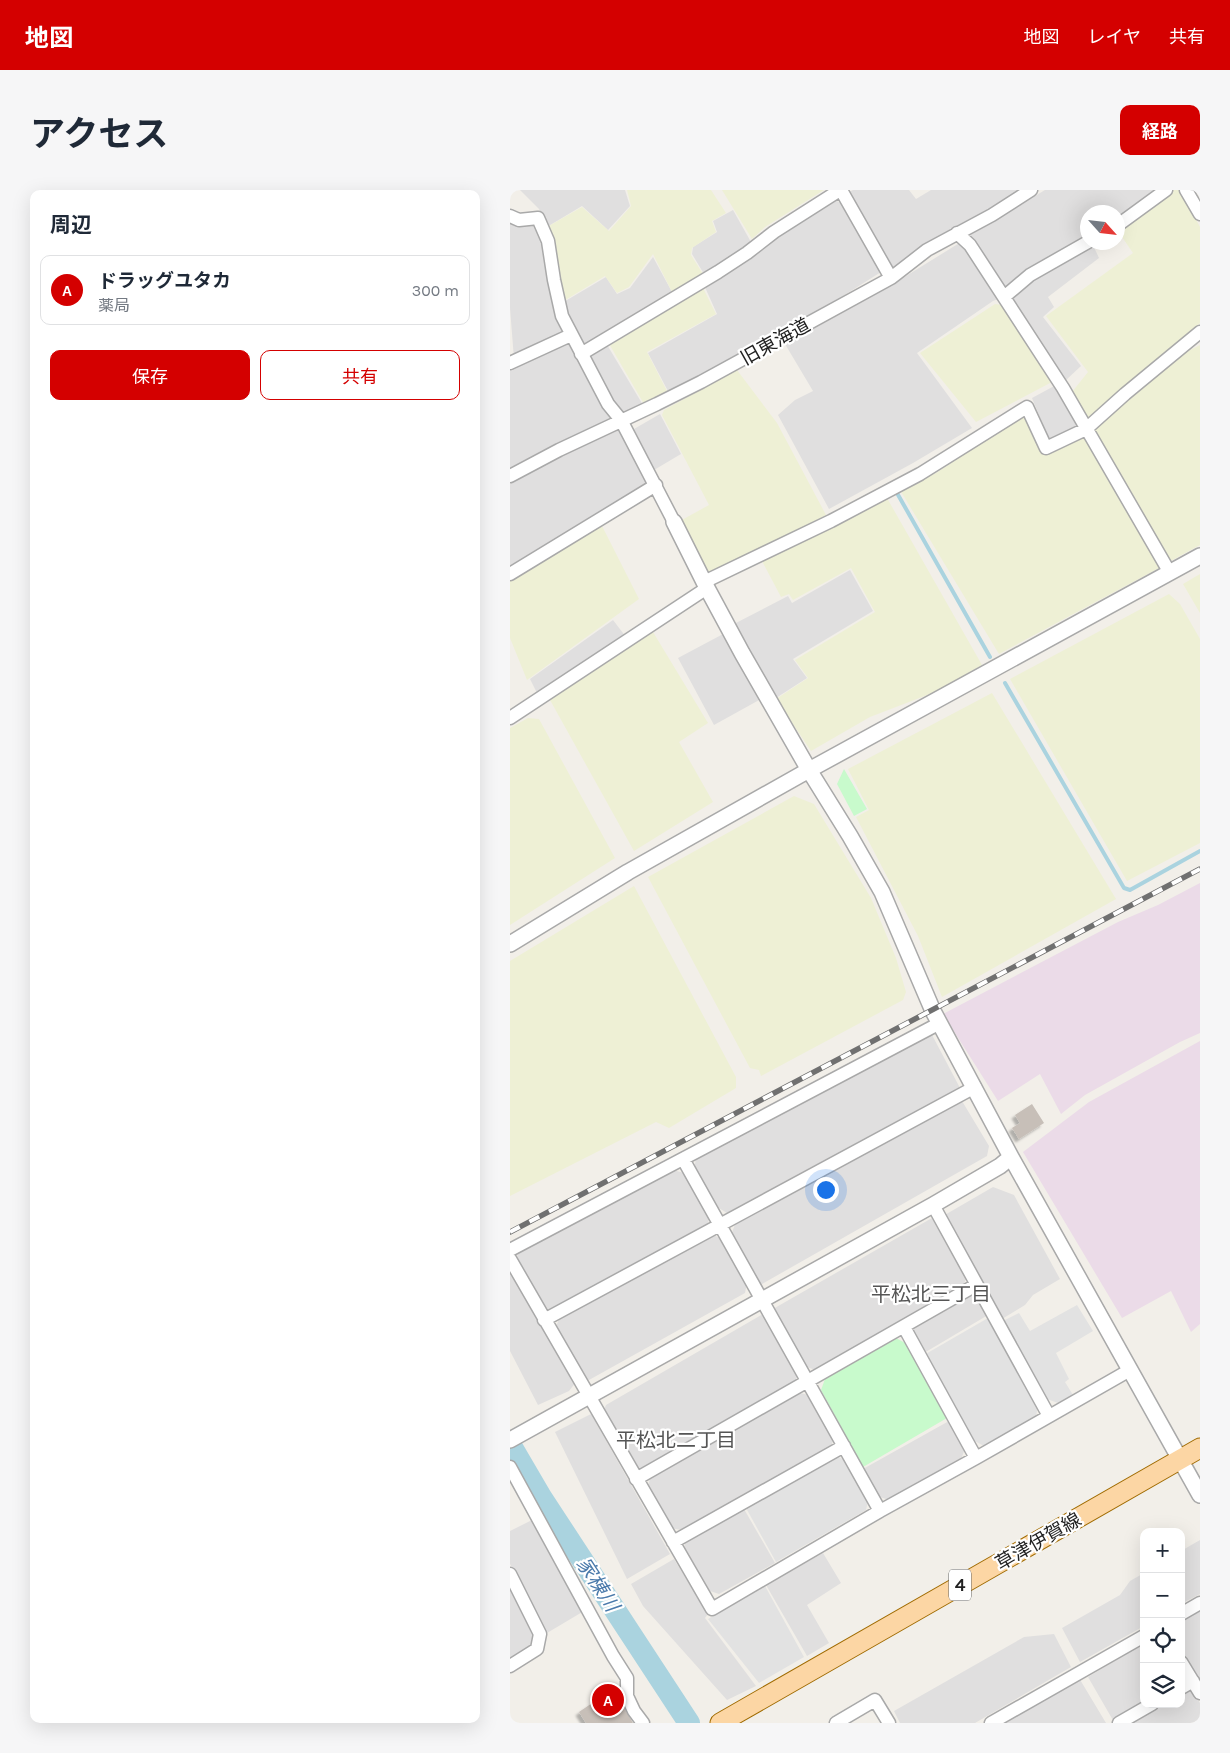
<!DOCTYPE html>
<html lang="ja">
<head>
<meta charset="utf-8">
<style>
	:root { --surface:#fff; --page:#f6f6f7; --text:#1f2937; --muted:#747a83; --line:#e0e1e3; --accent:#d40000 }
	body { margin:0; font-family:Karla,"Noto Sans JP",sans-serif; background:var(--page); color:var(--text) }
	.controls { position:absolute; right:15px; bottom:15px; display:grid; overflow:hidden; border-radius:10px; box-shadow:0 5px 20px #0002 }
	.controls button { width:45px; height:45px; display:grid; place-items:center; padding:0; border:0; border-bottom:1px solid var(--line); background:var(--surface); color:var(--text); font:25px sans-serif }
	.compass { position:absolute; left:570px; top:15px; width:45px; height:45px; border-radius:50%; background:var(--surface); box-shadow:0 5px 20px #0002; rotate:117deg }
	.you { position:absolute; left:315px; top:999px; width:18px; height:18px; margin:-12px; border:4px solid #fff; border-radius:50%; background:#1a73e8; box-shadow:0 0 0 8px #1a73e833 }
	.badge { display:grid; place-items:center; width:32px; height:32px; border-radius:50%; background:var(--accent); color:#fff; font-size:16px; font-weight:700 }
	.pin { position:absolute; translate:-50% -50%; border:2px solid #fff; box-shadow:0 1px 5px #0006 }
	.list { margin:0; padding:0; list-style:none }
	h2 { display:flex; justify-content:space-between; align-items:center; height:65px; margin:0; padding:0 20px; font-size:21px }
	h2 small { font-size:16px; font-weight:400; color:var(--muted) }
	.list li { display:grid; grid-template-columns:32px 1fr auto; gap:15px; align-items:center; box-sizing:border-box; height:70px; margin:0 10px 10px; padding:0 10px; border:1px solid var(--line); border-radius:10px }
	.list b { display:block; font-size:19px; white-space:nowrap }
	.list p { margin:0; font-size:16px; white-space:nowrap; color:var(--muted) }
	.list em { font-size:16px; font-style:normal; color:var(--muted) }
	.actions { display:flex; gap:10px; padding:15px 20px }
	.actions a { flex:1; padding:11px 0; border:1px solid var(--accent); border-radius:10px; text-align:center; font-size:18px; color:var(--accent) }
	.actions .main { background:var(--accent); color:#fff }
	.icon { flex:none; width:28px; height:28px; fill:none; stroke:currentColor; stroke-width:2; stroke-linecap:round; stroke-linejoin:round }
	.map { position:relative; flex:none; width:690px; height:1533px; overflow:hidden; border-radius:10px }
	header { display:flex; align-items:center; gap:30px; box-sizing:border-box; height:70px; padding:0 25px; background:var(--accent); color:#fff }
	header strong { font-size:24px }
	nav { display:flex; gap:28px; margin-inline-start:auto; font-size:18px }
	.intro { display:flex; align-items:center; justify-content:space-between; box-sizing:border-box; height:120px; padding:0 30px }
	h1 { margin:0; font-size:35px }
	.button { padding:12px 22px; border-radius:10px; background:var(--accent); color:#fff; font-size:18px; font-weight:700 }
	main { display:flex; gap:30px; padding:0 30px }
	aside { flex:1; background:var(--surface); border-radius:10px; box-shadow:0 5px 20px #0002 }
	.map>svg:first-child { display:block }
	.residential { fill:#e0dfdf }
	.industrial { fill:#ebdbe8 }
	.farmland { fill:#eef0d5 }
	.park { fill:#c8facc }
	.parking { fill:#e2e2e2 }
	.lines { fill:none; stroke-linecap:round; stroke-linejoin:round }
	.stream { stroke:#aad3df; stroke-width:4 }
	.river { stroke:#aad3df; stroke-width:22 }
	.building { fill:#c7bfb8; filter:url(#shadow) }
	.minor-casing { stroke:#a9a9a9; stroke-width:15 }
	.tertiary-casing { stroke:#a9a9a9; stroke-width:18 }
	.primary-casing { stroke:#a06b00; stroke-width:21 }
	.minor { stroke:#fff; stroke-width:12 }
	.tertiary { stroke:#fff; stroke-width:15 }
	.primary { stroke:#fcd6a4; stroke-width:19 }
	.rail-casing { stroke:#707070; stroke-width:5.5 }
	.rail { stroke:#fff; stroke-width:4; stroke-dasharray:11; stroke-linecap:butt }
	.labels { text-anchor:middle; stroke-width:4.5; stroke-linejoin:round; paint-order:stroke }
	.shield { fill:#fff; stroke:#646464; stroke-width:1 }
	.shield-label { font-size:18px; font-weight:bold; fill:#222 }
	.street-label { font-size:19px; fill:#222; stroke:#fff }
	.neighbourhood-label { font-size:20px; fill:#555; stroke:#fff }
	.water-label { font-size:20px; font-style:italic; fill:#4a7aab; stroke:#fff }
</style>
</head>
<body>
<header>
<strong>地図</strong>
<nav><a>地図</a><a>レイヤ</a><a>共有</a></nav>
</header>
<div class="intro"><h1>アクセス</h1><a class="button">経路</a></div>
<main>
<aside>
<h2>周辺<small></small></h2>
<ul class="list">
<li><span class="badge">A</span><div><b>ドラッグユタカ</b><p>薬局</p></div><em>300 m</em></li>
</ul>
<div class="actions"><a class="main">保存</a><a>共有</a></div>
</aside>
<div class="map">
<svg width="690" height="1533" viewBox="0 0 690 1533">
	<defs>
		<filter id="shadow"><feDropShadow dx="-3.5" dy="3.5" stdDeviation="1" flood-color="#0004"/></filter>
	</defs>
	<rect width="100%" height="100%" fill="#f2efe9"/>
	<path class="residential" d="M10 0H115L120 16 98 40 72 16 37 37 29 19Z
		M343 0H399L406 9 421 0H509L381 79 337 3Z
		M535 0H649L608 29V22H578L577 49 495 104 457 47Z
		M325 10 332 14 371 82 290 133 159 203 138 163 207 124 194 95 237 71 272 44Z
		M223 20 241 52 194 84 182 64 183 57 207 42 203 31Z
		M0 30 25 34 35 54 56 143 4 169 0 118Z
		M451 52 488 109 483 111 407 163 462 238 403 273 319 319 268 225 285 210 303 201 275 154 388 91Z
		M582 53 589 68 538 107 544 117 533 127 571 176 555 191 497 106Z
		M143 67 162 102 72 161 52 113 96 87 107 104 120 98Z
		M58 150 100 228 0 281V179Z
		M96 153 133 215 112 225 95 202 76 164Z
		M546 195 569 235 540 252 522 208Z
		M150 224 171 264 144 280 124 239Z
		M110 235 139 294 0 381V294Z
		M340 380 363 421 283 469 297 488 266 508 224 434 278 406 282 413Z
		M103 430 116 447 28 505 20 489Z
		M215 443 251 509 204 535 168 468Z
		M421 843 450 898 217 1023 207 1017 184 980 186 968Z
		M452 911 479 956 477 966 252 1094 247 1092 221 1045 226 1032Z
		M163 980 174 983 200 1025 197 1037 43 1120 30 1117 6 1073 8 1062Z
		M483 997 504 1005 550 1089 523 1105 515 1115 492 1129 433 1026Z
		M422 1028 457 1085 453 1097 308 1181 297 1177 263 1119Z
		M202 1044 213 1050 237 1092 235 1103 79 1190H75L45 1139 50 1127Z
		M0 1078 66 1192 59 1201 28 1215 0 1161Z
		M459 1105 470 1109 478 1125 414 1163 402 1142 406 1133Z
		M253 1124 288 1182 286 1190 133 1279 127 1277 94 1220 96 1215Z
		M290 1203 303 1206 324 1246 321 1258 172 1340 160 1338 138 1298 140 1286Z
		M81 1224 160 1364 117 1389 45 1242Z
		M439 1231 455 1259 451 1269 379 1310 367 1306 353 1279Z
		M234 1319 265 1373 209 1404 200 1401 173 1361 176 1351Z
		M24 1329 74 1421 37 1443 0 1374V1341Z
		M690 1350V1404L671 1414V1361Z
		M313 1363 331 1393 297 1415 319 1453 297 1466 256 1395Z
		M164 1369 198 1424 195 1428 246 1496 217 1510 133 1416 121 1394Z
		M634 1383V1436L570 1472 552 1438 610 1405 620 1391Z
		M0 1391 26 1441 23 1456 0 1471Z
		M690 1420V1493L671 1461V1431Z
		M544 1444 561 1477 465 1533H390L384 1521 514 1447Z
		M634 1453V1514L604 1532 578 1487Z
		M569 1488 596 1533H492Z
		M680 1497 690 1513V1533H615L649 1514H671V1502Z"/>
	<path class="industrial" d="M690 693V843L670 852 575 905 551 924 530 884 488 911 433 824 608 732 648 715Z
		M690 851V1134L681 1142 661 1101 612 1128 513 962 579 912Z"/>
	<path class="farmland" d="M117 0H201L216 23 202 31 206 42 182 58 181 65 193 84 162 102 143 64 119 97 107 103 95 86 52 112 37 37 72 17 99 41 121 16Z
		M212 0H314L255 37 242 49Z
		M661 0H670L690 37V133L582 227H574L562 202 578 182 536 126 623 63 608 41Z
		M192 96 206 124 137 162 158 203 134 214 98 152Z
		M485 114 492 115 542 192 466 232 410 163Z
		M690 155V355L659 372 583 240 676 162Z
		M227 180 267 233 316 325 208 382H198L170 331 199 315 152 225 154 220Z
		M514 225 533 265 574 246 651 377 489 464 390 300 426 283Z
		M377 308 472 475 425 502 360 527 301 561 266 509 298 488 285 470 365 422 341 378 283 410 279 404 271 407 252 371 334 332Z
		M90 332 129 409 17 490 0 448V389Z
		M690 384V423L673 394Z
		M659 404 670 414 690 449V653L617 691 500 489Z
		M143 442 198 533 169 552 203 612 124 661 40 510Z
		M482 503 606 709 432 807 408 746 346 627 359 620 338 579Z
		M18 528 29 529 105 668 0 735V538Z
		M284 606 304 614 361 708 386 768 396 802 393 810 251 886 249 880 240 878 138 687Z
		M124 696 226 887V898L159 938 146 932 0 1006V771Z"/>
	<path class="park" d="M334 579 357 619 344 626 327 594Z
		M386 1148 397 1154 437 1228 353 1277 311 1200 315 1189Z"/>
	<path class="parking" d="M567 1115 583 1141 546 1163 559 1189 555 1192 563 1205 548 1213 537 1209 493 1131 509 1123 520 1141Z
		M478 1128 528 1215 526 1227 474 1256 463 1250 414 1165Z
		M326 1266 335 1270 358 1311 356 1320 266 1372 236 1318Z
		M255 1396 294 1467 249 1493 198 1429Z"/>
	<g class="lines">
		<path class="stream" d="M387 303 480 467
			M495 493 614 698 620 700 690 661"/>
		<path class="river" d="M0 1254 31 1307 179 1533"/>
	</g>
	<path class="building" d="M522 914 534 933 509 949 502 938 510 933 505 925Z
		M103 1499 123 1533H76L69 1522Z"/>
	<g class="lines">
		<g class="minor-casing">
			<path id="minor" d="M331 0 381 88
				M676 0 690 24
				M0 26 9 30 28 28 38 51 44 90 52 126 98 214 111 230 164 332
				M608 35 656 0
				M447 43 460 55 553 198 660 383
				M494 107 520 85 578 52
				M71 164 208 82 237 63 264 42 330 0
				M0 173 61 145
				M0 286 49 260 147 214 191 192 381 88 417 60 482 25 521 0
				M0 384 146 295
				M194 392 321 331 410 284 517 217 536 258 576 239 615 204 690 142
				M0 528 197 398
				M173 969 370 1321
				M423 1015 539 1226
				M0 1060 430 833
				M0 1069 202 1419 370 1321 466 1268 620 1180
				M34 1130 465 897
				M394 1137 466 1268
				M0 1277 103 1466 117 1488V1506L124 1521 133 1533
				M126 1289 466 1095
				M163 1352 334 1256
				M0 1384 30 1444 27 1459 0 1476
				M671 1424 690 1413
				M671 1472 690 1503
				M671 1498 683 1491
				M326 1533 365 1510 379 1533
				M481 1533 634 1446
				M609 1533 642 1514"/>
		</g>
		<g class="tertiary-casing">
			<path id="tertiary" d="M164 332 197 398 232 463 299 580 340 646 372 702 423 821 501 967 690 1305
				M0 754 118 682 299 580 690 366
				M0 1250 423 1015 490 976 501 967"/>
		</g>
		<g class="primary-casing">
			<path id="primary" d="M210 1533 690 1258"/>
		</g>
		<use href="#minor" class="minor"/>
		<use href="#tertiary" class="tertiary"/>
		<use href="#primary" class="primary"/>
		<g class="rail-casing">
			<path id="rail" d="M0 1042 690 679"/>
		</g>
		<use href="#rail" class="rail"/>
	</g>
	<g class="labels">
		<rect class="shield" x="439" y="1379.5" width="22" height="31" rx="4"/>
		<g class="shield-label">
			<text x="450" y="1401">4</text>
		</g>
		<g class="street-label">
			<text transform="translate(265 151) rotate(-29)" y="7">旧東海道</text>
			<text transform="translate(528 1351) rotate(-30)" y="7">草津伊賀線</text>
		</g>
		<g class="neighbourhood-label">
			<text x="421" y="1111">平松北三丁目</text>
			<text x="166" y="1257">平松北二丁目</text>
		</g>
		<g class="water-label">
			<text transform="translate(88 1394) rotate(57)" y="7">家棟川</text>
		</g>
	</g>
</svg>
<div class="controls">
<button>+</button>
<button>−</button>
<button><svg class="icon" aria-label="locate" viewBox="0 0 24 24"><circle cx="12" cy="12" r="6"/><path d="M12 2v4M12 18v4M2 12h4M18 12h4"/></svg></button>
<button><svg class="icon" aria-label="layers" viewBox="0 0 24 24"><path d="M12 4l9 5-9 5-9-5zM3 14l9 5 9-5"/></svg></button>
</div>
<svg class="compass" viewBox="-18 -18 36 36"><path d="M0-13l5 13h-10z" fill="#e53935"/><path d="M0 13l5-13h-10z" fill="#747a83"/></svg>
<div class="you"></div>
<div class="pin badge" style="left:98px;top:1510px">A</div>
</div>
</main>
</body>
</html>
